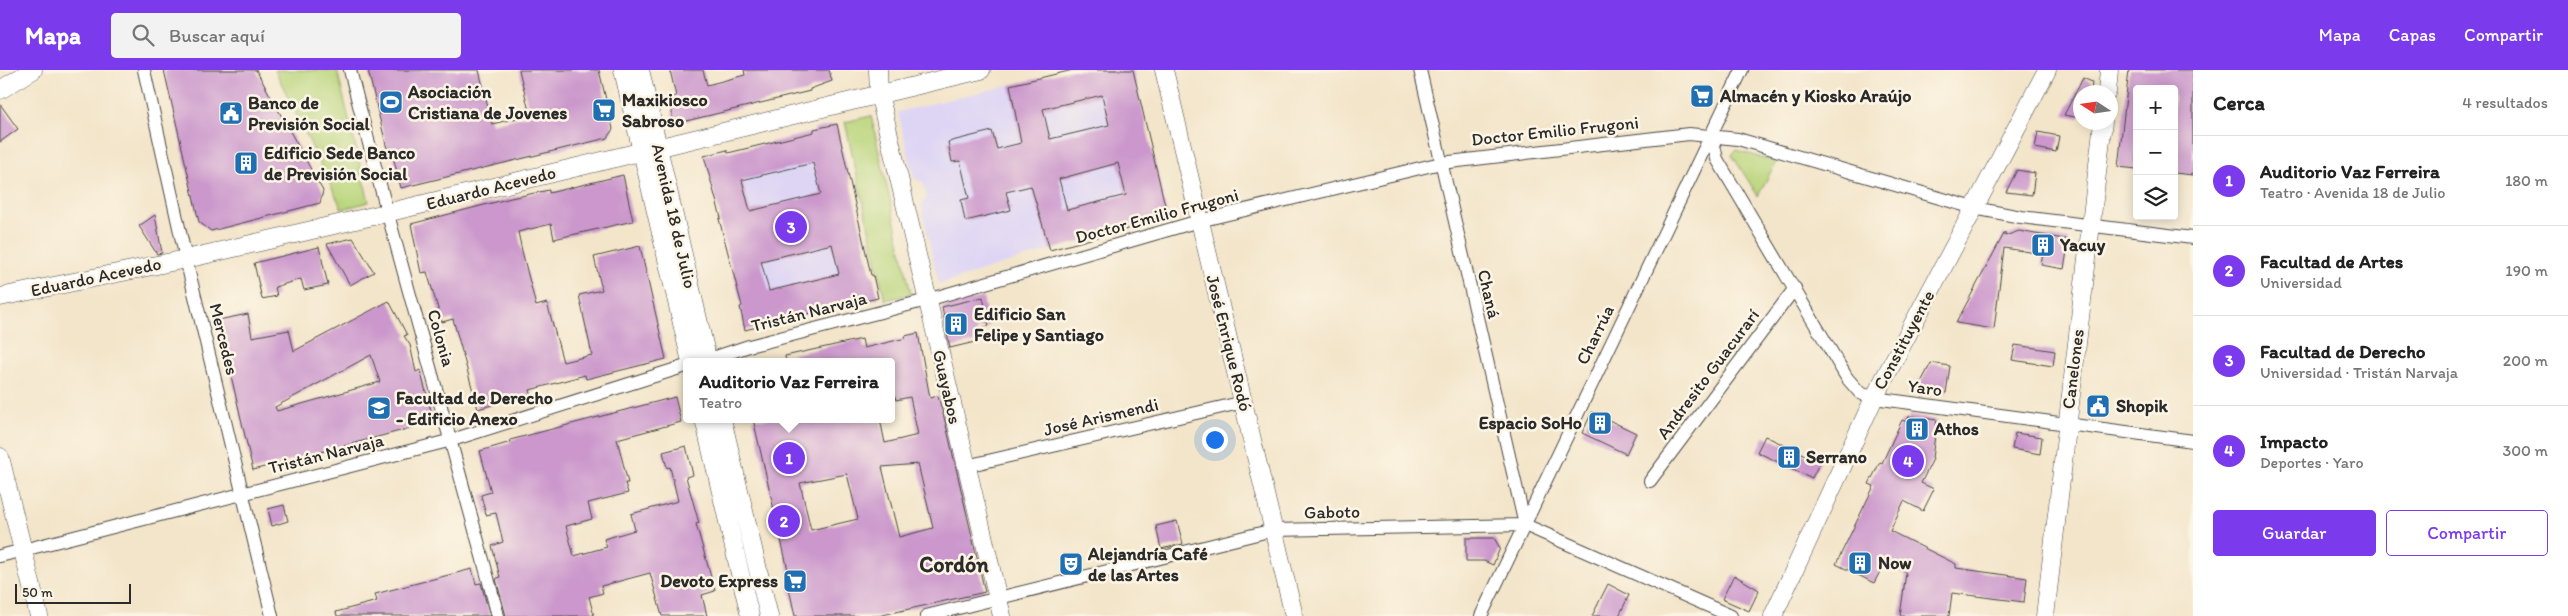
<!DOCTYPE html>
<html lang="es">
<head>
<meta charset="utf-8">
<style>
	:root { --surface:#fff; --page:#f2f2f2; --text:#222; --muted:#767676; --line:#e0e0e0; --accent:#7c3aed }
	body { margin:0; font-family:Itim,sans-serif; background:var(--page); color:var(--text) }
	.controls { position:absolute; right:15px; top:15px; display:grid; overflow:hidden; border-radius:5px; box-shadow:0 2px 12px #0003 }
	.controls button { width:45px; height:45px; display:grid; place-items:center; padding:0; border:0; border-bottom:1px solid var(--line); background:var(--surface); color:var(--text); font:25px sans-serif }
	.compass { position:absolute; left:2073px; top:15px; width:45px; height:45px; border-radius:50%; background:var(--surface); box-shadow:0 2px 12px #0003; rotate:282deg }
	.scale { position:absolute; left:15px; bottom:12px; width:116px; box-sizing:border-box; padding-left:5px; border:2px solid #2b2b2b; border-top:0; font-size:14px; line-height:18px; white-space:nowrap; color:#2b2b2b; -webkit-text-stroke:4px #fcf5e5; paint-order:stroke }
	.you { position:absolute; left:1214px; top:369px; width:18px; height:18px; margin:-12px; border:4px solid #fff; border-radius:50%; background:#1a73e8; box-shadow:0 0 0 8px #1a73e833 }
	.badge { display:grid; place-items:center; width:32px; height:32px; border-radius:50%; background:var(--accent); color:#fff; font-size:16px; font-weight:700 }
	.pin { position:absolute; translate:-50% -50%; border:2px solid #fff; box-shadow:0 1px 5px #0006 }
	.popup { position:absolute; left:683px; top:288px; width:212px; height:65px; box-sizing:border-box; display:grid; place-content:center; border-radius:5px; background:var(--surface); filter:drop-shadow(0 1px 4px #0005); font-size:16px; white-space:nowrap; color:var(--muted) }
	.popup b { font-size:19px; color:var(--text) }
	.popup::after { content:''; position:absolute; left:50%; top:100%; margin-left:-10px; border:10px solid transparent; border-top-color:var(--surface) }
	.list { margin:0; padding:0; list-style:none }
	h2 { display:flex; justify-content:space-between; align-items:center; height:65px; margin:0; padding:0 20px; font-size:21px }
	h2 small { font-size:16px; font-weight:400; color:var(--muted) }
	.list li { display:grid; grid-template-columns:32px 1fr auto; gap:15px; align-items:center; box-sizing:border-box; height:90px; padding:0 20px; border-top:1px solid var(--line) }
	.list b { display:block; font-size:19px; white-space:nowrap }
	.list p { margin:0; font-size:16px; white-space:nowrap; color:var(--muted) }
	.list em { font-size:16px; font-style:normal; color:var(--muted) }
	.actions { display:flex; gap:10px; padding:15px 20px }
	.actions a { flex:1; padding:11px 0; border:1px solid var(--accent); border-radius:5px; text-align:center; font-size:18px; color:var(--accent) }
	.actions .main { background:var(--accent); color:#fff }
	.icon { flex:none; width:28px; height:28px; fill:none; stroke:currentColor; stroke-width:2; stroke-linecap:round; stroke-linejoin:round }
	.map { position:relative; flex:none; width:2193px; height:546px; overflow:hidden }
	header { display:flex; align-items:center; gap:30px; box-sizing:border-box; height:70px; padding:0 25px; background:var(--accent); color:#fff }
	header strong { font-size:24px }
	nav { display:flex; gap:28px; margin-inline-start:auto; font-size:18px }
	.search { width:350px; height:45px; background:var(--page); display:flex; align-items:center; gap:12px; box-sizing:border-box; padding:0 18px; border-radius:5px; color:var(--muted); font-size:19px }
	main { display:flex }
	aside { flex:1; background:var(--surface) }
	.map>svg:first-child { display:block }
	.built { fill:#ded5f5 }
	.green { fill:#b9d57b; stroke:#728053 }
	.building { fill:#cb97cc; fill-rule:evenodd }
	.lines { fill:none; stroke-linecap:round; stroke-linejoin:round }
	.street-casing { stroke:#494743; stroke-width:14 }
	.secondary-casing { stroke:#494743; stroke-width:19 }
	.street { stroke:#fff; stroke-width:12 }
	.secondary { stroke:#fff; stroke-width:18 }
	.labels { text-anchor:middle; stroke-width:5; stroke-linejoin:round; paint-order:stroke }
	.poi-label { font-size:18px; font-weight:bold; fill:#2b2b2b; stroke:#fcf5e5; text-anchor:start }
	.street-label { font-size:18px; fill:#2b2b2b; stroke:#fcf5e5 }
	.district-label { font-size:22px; font-weight:bold; fill:#2b2b2b; stroke:#fcf5e5 }
</style>
</head>
<body>
<header>
<strong>Mapa</strong>
<div class="search"><svg class="icon" aria-label="search" viewBox="0 0 24 24"><circle cx="10" cy="10" r="6"/><path d="M15 15l6 6"/></svg>Buscar aquí</div>
<nav><a>Mapa</a><a>Capas</a><a>Compartir</a></nav>
</header>
<main>
<div class="map">
<svg width="2193" height="546" viewBox="0 0 2193 546">
	<rect width="100%" height="100%" fill="#fcf5e5"/>
	<filter id="ink" filterUnits="userSpaceOnUse"><feTurbulence type="fractalNoise" baseFrequency=".02" numOctaves="2"/><feDisplacementMap in="SourceGraphic" scale="10" xChannelSelector="R" yChannelSelector="G"/><feConvolveMatrix kernelMatrix="1 2 1 2 8 2 1 2 1" color-interpolation-filters="sRGB"/></filter>
	<filter id="wash" filterUnits="userSpaceOnUse"><feTurbulence type="fractalNoise" baseFrequency=".0096" numOctaves="4" result="noise"/><feDisplacementMap in="SourceGraphic" scale="20" xChannelSelector="R" yChannelSelector="G"/><feGaussianBlur stdDeviation="1.12" result="paint"/><feColorMatrix in="noise" values="0 0 0 0 0 0 0 0 0 0 0 0 0 0 0 0 0 1.4 0 .05"/><feComposite in="paint" operator="in"/></filter>
	<g filter="url(#wash)">
		<rect width="100%" height="100%" fill="#f3e5ca"/>
		<path class="built" d="M1073 0H1133L1168 148 1050 180 939 214 921 136 927 128 923 112 914 108 898 42Z
			M837 54 871 205H873L878 228 745 260 740 237 742 236 719 149 721 148 704 86 728 83 814 62V59Z"/>
		<path class="green" d="M275 0H337L369 132 342 139Z
			M871 46 911 224 885 230 845 52Z
			M1736 80 1776 92 1758 126 1732 85Z"/>
		<g id="blocks">
			<path class="building" d="M164 0H256L323 121 320 133 211 161 199 152Z
				M368 0H479L492 54 530 45 519 0H599L613 59 607 68 401 118 391 78 387 79Z
				M670 0H703L707 15 745 5 744 0H829L832 11 810 19V21L674 54 672 47V27L676 26Z
				M1073 0H1133L1168 148 1050 180 1031 116 1006 122 1011 140 965 151 961 130 969 128 960 91 952 92 948 72 992 61 997 79 1021 73 1010 15ZM1102 25 1109 55 1050 69 1043 39ZM1118 93 1126 125 1067 140 1059 109Z
				M2129 0H2193V105L2174 103V19H2137V99L2118 97Z
				M2083 8 2092 12 2091 22H2080V48L2064 45Z
				M0 34 18 59 0 72Z
				M837 54 871 205H873L878 228 768 253V254L745 260 740 237 742 236 719 149 721 148 704 86 727 80 728 83 814 62V59ZM813 93 821 124 750 141 742 110ZM832 174 839 204 769 221 761 191Z
				M2038 62 2059 66 2056 82 2035 78Z
				M2017 100 2035 103 2032 125 2006 122Z
				M623 105 633 151 554 169 551 154 518 162 522 181 536 236 547 233 563 292 592 285 579 225 602 220 594 187 640 176 666 289 586 309 585 305 530 320 531 324 478 339 453 249 442 252 427 202 421 203 411 154 511 128 549 120V123Z
				M155 145 162 183 157 184 139 156Z
				M2019 161 2069 170 2064 199 2041 195 2043 184 2004 178 1994 259 1956 253 2005 162V166Z
				M353 168 374 202 350 215 327 174Z
				M319 177 328 215 304 220 301 209 275 217 277 226 262 229 254 193Z
				M983 227 989 256 976 259 979 271 950 278 942 237Z
				M389 231 407 265 404 266 410 275 416 302 420 300 433 348 430 353 253 400 218 250 248 244 252 267 289 260 294 281ZM371 285 380 312 277 341 275 337Z
				M918 263 930 328 938 326 945 351 985 522 878 546H795L788 514 791 513 753 349H880L885 373 918 365 910 327 896 330 893 321H892V292H786L785 286 862 269 864 278 906 268 905 266ZM918 394 933 458 899 467 882 397ZM847 404 858 449 811 460 800 413Z
				M2015 275 2055 281 2053 296 2012 290Z
				M1931 293 1950 296 1946 323 1918 318Z
				M675 327 681 352 617 369 628 413H625L628 423 588 433 592 449 566 456 574 486 607 477 604 469 635 460 631 444 678 431 670 397 667 398 663 382 686 376 693 405 686 407 699 453 696 454 715 521 702 525 707 546H662L650 503 601 516 603 523 589 527 594 546H506L496 509 500 507 492 476 503 472 496 443 486 445 481 425 491 422 480 381 511 372 510 370Z
				M1592 342 1636 363 1626 384 1582 363Z
				M1909 346 1937 350 1932 388 1933 389 1921 413 1934 419 1923 441 1904 431 1890 461 1956 494V498L2027 508 2024 532 1952 523 1949 546H1900L1906 503 1885 492 1874 513 1836 494 1874 416 1869 414 1880 392 1882 393 1902 350 1907 352Z
				M2015 363 2042 367 2040 384 2012 379Z
				M1765 366 1820 392 1812 408 1757 382Z
				M284 435 288 451 272 456 268 439Z
				M1177 451 1183 474 1161 479 1156 456Z
				M1466 468H1494L1500 478 1493 495 1484 491H1466Z
				M472 499 476 514 481 513 490 546H337L336 542 377 531 375 524Z
				M1734 505 1759 520 1749 541 1722 529Z
				M1608 514 1629 525 1619 546H1592Z"/>
		</g>
	</g>
	<g filter="url(#ink)">
		<use href="#blocks" fill-opacity="0" stroke="#494743" stroke-width="1"/>
		<g class="lines">
			<g class="street-casing">
				<path id="street" d="M144 0 186 189 272 546
					M350 0C396 183 450 363 498 546
					M1420 0 1525 455
					M1712 66 1717 89 1847 308 1860 323 1874 328 2193 371
					M701 292 749 276 927 230 1199 151 1441 93 1689 64 1738 69 1974 138 2021 147 2193 168
					M966 396 1244 332
					M1650 411 1795 218
					M0 486 452 370 686 296
					M926 546 1273 460 1525 455 1731 546
					M1481 546 1742 0"/>
			</g>
			<g class="secondary-casing">
				<path id="secondary" d="M623 0 691 292
					M640 0 708 292
					M878 0 879 23 1002 546
					M1164 0 1294 546
					M0 20 33 0
					M2107 22 2109 0
					M0 227 186 189 386 143 981 0
					M704 349 750 546
					M722 349 769 546
					M0 387 39 546
					M1773 546 1874 328 2047 0
					M2045 546 2103 52"/>
			</g>
			<use href="#street" class="street"/>
			<use href="#secondary" class="secondary"/>
		</g>
	</g>
	<defs>
		<g id="supermarket-square" transform="scale(1.25)"><rect x="-9" y="-9" width="18" height="18" rx="4" fill="#1f6fb2" stroke="#fcf5e5"/><path d="M-6-5.5h2.5l.6 2H6L4.5 2H-2.5L-4.4-4H-6ZM-1.5 3.2a1.3 1.3 0 1 0 .1 0ZM3 3.2a1.3 1.3 0 1 0 .1 0Z" fill="#fff"/></g>
		<g id="stadium-square" transform="scale(1.25)"><rect x="-9" y="-9" width="18" height="18" rx="4" fill="#1f6fb2" stroke="#fcf5e5"/><path d="M0-5a6.5 5 0 1 0 0 10a6.5 5 0 1 0 0-10ZM-3.5-1.8h7v3.6h-7Z" fill="#fff"/></g>
		<g id="civic-square" transform="scale(1.25)"><rect x="-9" y="-9" width="18" height="18" rx="4" fill="#1f6fb2" stroke="#fcf5e5"/><path d="M-.6-6.5H3V-4.5H.6V-3L4-1V1h2V6H-6V1h2V-1L-.6-3ZM-1.2 2.5V6h2.4V2.5Z" fill="#fff"/></g>
		<g id="building-square" transform="scale(1.25)"><rect x="-9" y="-9" width="18" height="18" rx="4" fill="#1f6fb2" stroke="#fcf5e5"/><path d="M-4-6H4V6H1V3H-1V6H-4ZM-2.5-4.3h1.7v1.8h-1.7ZM.8-4.3h1.7v1.8H.8ZM-2.5-1h1.7V.8h-1.7ZM.8-1h1.7V.8H.8Z" fill="#fff"/></g>
		<g id="university-square" transform="scale(1.25)"><rect x="-9" y="-9" width="18" height="18" rx="4" fill="#1f6fb2" stroke="#fcf5e5"/><path d="M0-5L7-2L0 1L-7-2ZM-4 1L0 2.5L4 1V4Q0 6-4 4Z" fill="#fff"/></g>
		<g id="theatre-square" transform="scale(1.25)"><rect x="-9" y="-9" width="18" height="18" rx="4" fill="#1f6fb2" stroke="#fcf5e5"/><path d="M-5-5.5Q0-4 5-5.5V0Q5 5 0 6Q-5 5-5 0ZM-3.3-2.5H-1v1.5H-3.3ZM1-2.5H3.3v1.5H1ZM-2.8 1Q0 5.5 2.8 1Z" fill="#fff"/></g>
	</defs>
	<g fill-rule="evenodd">
		<use href="#supermarket-square" x="1702" y="26"/>
		<use href="#stadium-square" x="391" y="32"/>
		<use href="#supermarket-square" x="604" y="40"/>
		<use href="#civic-square" x="231" y="43"/>
		<use href="#building-square" x="246" y="93"/>
		<use href="#building-square" x="2043" y="175"/>
		<use href="#building-square" x="956" y="254"/>
		<use href="#civic-square" x="2098" y="336"/>
		<use href="#university-square" x="379" y="338"/>
		<use href="#building-square" x="1600" y="353"/>
		<use href="#building-square" x="1917" y="359"/>
		<use href="#building-square" x="1789" y="387"/>
		<use href="#building-square" x="1860" y="493"/>
		<use href="#theatre-square" x="1071" y="494"/>
		<use href="#supermarket-square" x="795" y="511"/>
	</g>
	<g class="labels">
		<g class="poi-label">
			<text x="408" y="28">Asociación<tspan x="408" dy="21">Cristiana de Jovenes</tspan></text>
			<text x="1720" y="32">Almacén y Kiosko Araújo</text>
			<text x="622" y="36">Maxikiosco<tspan x="622" dy="21">Sabroso</tspan></text>
			<text x="248" y="39">Banco de<tspan x="248" dy="21">Previsión Social</tspan></text>
			<text x="264" y="89">Edificio Sede Banco<tspan x="264" dy="21">de Previsión Social</tspan></text>
			<text x="2060" y="181">Yacuy</text>
			<text x="974" y="250">Edificio San<tspan x="974" dy="21">Felipe y Santiago</tspan></text>
			<text x="396" y="334">Facultad de Derecho<tspan x="396" dy="21">- Edificio Anexo</tspan></text>
			<text x="2116" y="342">Shopik</text>
			<text x="1582" y="359" text-anchor="end">Espacio SoHo</text>
			<text x="1934" y="365">Athos</text>
			<text x="1806" y="393">Serrano</text>
			<text x="1088" y="490">Alejandría Café<tspan x="1088" dy="21">de las Artes</tspan></text>
			<text x="1878" y="499">Now</text>
			<text x="778" y="517" text-anchor="end">Devoto Express</text>
		</g>
		<g class="street-label">
			<text transform="translate(1555 61) rotate(-6)" y="6">Doctor Emilio Frugoni</text>
			<text transform="translate(491 118) rotate(-14)" y="6">Eduardo Acevedo</text>
			<text transform="translate(674 146) rotate(77)" y="6">Avenida 18 de Julio</text>
			<text transform="translate(1157 146) rotate(-15)" y="6">Doctor Emilio Frugoni</text>
			<text transform="translate(96 207) rotate(-12)" y="6">Eduardo Acevedo</text>
			<text transform="translate(1489 224) rotate(77)" y="6">Chaná</text>
			<text transform="translate(809 242) rotate(-14)" y="6">Tristán Narvaja</text>
			<text transform="translate(1595 265) rotate(-64)" y="6">Charrúa</text>
			<text transform="translate(441 268) rotate(74)" y="6">Colonia</text>
			<text transform="translate(224 269) rotate(76)" y="6">Mercedes</text>
			<text transform="translate(1904 270) rotate(-62)" y="6">Constituyente</text>
			<text transform="translate(1229 273) rotate(76)" y="6">José Enrique Rodó</text>
			<text transform="translate(2073 299) rotate(-83)" y="6">Canelones</text>
			<text transform="translate(1708 304) rotate(-53)" y="6">Andresito Guacurarí</text>
			<text transform="translate(947 317) rotate(77)" y="6">Guayabos</text>
			<text transform="translate(1925 318) rotate(8)" y="6">Yaro</text>
			<text transform="translate(1101 347) rotate(-13)" y="6">José Arismendi</text>
			<text transform="translate(326 384) rotate(-14)" y="6">Tristán Narvaja</text>
			<text transform="translate(1332 442) rotate(-1)" y="6">Gaboto</text>
		</g>
		<g class="district-label">
			<text x="954" y="502">Cordón</text>
		</g>
	</g>
</svg>
<div class="controls">
<button>+</button>
<button>−</button>
<button><svg class="icon" aria-label="layers" viewBox="0 0 24 24"><path d="M12 4l9 5-9 5-9-5zM3 14l9 5 9-5"/></svg></button>
</div>
<svg class="compass" viewBox="-18 -18 36 36"><path d="M0-13l5 13h-10z" fill="#e53935"/><path d="M0 13l5-13h-10z" fill="#767676"/></svg>
<div class="scale">50 m</div>
<div class="you"></div>
<div class="pin badge" style="left:789px;top:388px">1</div>
<div class="popup"><b>Auditorio Vaz Ferreira</b>Teatro</div>
<div class="pin badge" style="left:784px;top:451px">2</div>
<div class="pin badge" style="left:791px;top:157px">3</div>
<div class="pin badge" style="left:1908px;top:391px">4</div>
</div>
<aside>
<h2>Cerca<small>4 resultados</small></h2>
<ul class="list">
<li><span class="badge">1</span><div><b>Auditorio Vaz Ferreira</b><p>Teatro · Avenida 18 de Julio</p></div><em>180 m</em></li>
<li><span class="badge">2</span><div><b>Facultad de Artes</b><p>Universidad</p></div><em>190 m</em></li>
<li><span class="badge">3</span><div><b>Facultad de Derecho</b><p>Universidad · Tristán Narvaja</p></div><em>200 m</em></li>
<li><span class="badge">4</span><div><b>Impacto</b><p>Deportes · Yaro</p></div><em>300 m</em></li>
</ul>
<div class="actions"><a class="main">Guardar</a><a>Compartir</a></div>
</aside>
</main>
</body>
</html>
